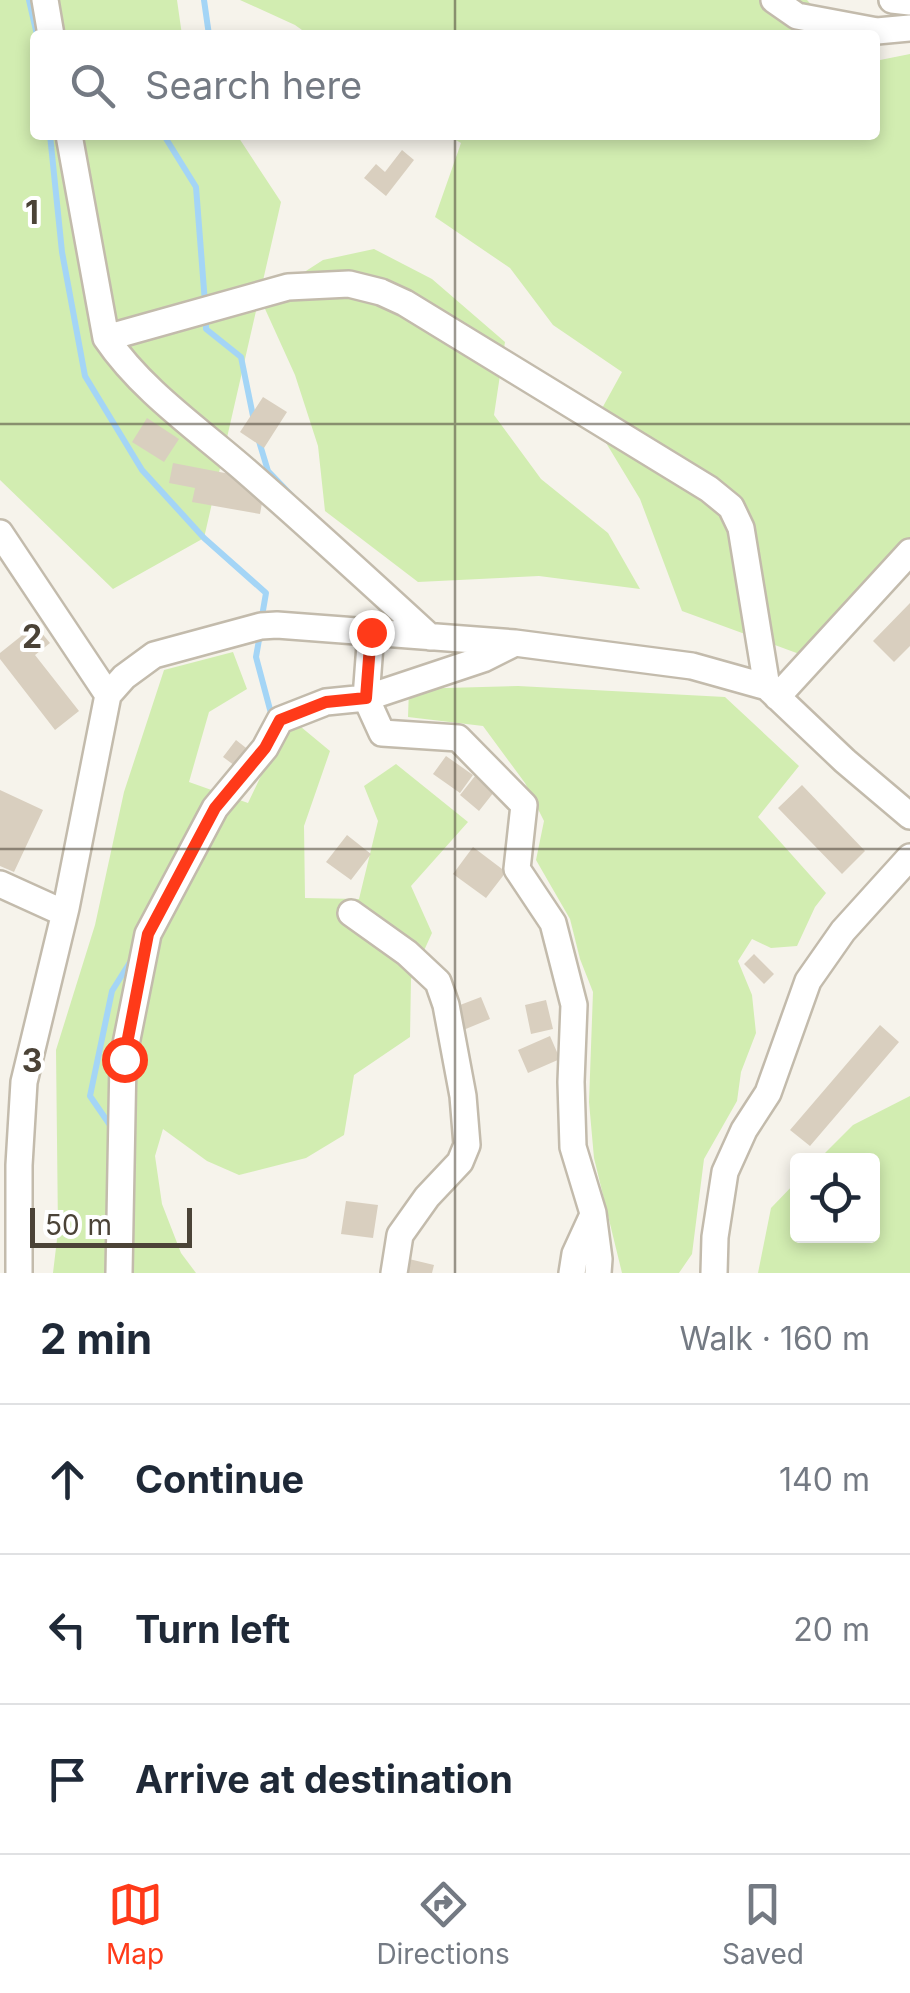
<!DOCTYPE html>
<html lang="en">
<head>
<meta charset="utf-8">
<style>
	:root { --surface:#fff; --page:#f6f6f7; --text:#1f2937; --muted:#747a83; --line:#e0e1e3; --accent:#ff3a19 }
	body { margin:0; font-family:Inter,sans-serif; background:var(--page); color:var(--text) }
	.controls { position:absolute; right:30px; bottom:30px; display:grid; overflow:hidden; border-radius:10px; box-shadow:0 5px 15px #0003 }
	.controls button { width:90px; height:90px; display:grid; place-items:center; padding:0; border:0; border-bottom:2px solid var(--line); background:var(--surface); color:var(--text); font:50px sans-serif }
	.scale { position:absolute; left:30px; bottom:25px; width:162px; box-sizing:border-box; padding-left:10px; border:5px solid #4b4337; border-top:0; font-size:28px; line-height:35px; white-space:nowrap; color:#4b4337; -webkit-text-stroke:8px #fff; paint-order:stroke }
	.stop { position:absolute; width:30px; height:30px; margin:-22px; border:8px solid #ff3a19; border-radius:50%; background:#fff }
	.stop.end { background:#ff3a19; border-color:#fff; box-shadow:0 2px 10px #0008 }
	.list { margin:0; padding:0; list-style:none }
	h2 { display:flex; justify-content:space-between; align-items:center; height:130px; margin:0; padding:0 40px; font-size:42px }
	h2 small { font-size:32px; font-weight:400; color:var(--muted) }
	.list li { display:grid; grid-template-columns:65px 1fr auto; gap:30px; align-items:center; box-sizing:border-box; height:150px; padding:0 40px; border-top:2px solid var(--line) }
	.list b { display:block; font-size:38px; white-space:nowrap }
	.list em { font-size:32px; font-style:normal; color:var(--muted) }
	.icon { flex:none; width:55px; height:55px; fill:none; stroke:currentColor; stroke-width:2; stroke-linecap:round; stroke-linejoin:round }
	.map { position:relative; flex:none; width:910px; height:1273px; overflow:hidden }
	.search { position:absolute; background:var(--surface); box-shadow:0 5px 15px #0003; left:30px; right:30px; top:30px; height:110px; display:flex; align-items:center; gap:25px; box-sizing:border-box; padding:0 35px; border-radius:10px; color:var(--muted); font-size:38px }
	.sheet { height:580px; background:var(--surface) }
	nav { display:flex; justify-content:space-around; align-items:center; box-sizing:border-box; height:140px; border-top:2px solid var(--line); background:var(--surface); font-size:28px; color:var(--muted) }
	nav a { display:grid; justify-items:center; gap:5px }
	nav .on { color:var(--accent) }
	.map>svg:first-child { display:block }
	.green { fill:#d2edb1 }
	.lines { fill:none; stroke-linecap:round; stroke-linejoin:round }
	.stream { stroke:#a4d5f6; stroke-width:6 }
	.building { fill:#d9cfbf }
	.minor-casing { stroke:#c3bbac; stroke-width:30 }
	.minor { stroke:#fff; stroke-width:25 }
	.route { stroke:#ff3a19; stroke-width:12 }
	.grid { fill:none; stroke:#4b4337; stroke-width:2.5; stroke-opacity:0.55 }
	.grid-label { font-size:32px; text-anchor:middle; font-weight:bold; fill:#4b4337; stroke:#fff; stroke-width:8; stroke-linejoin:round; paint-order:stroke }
</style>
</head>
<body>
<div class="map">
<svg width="910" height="1273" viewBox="0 0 910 1273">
	<rect width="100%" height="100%" fill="#f6f3eb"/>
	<path class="green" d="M0 0H177L182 35H35V135H237L281 202 204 538 113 589 0 480Z
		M240 0H807L839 35H309L295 25Z
		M910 54V566L821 662 682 611 640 499 594 423 622 372 553 325 510 268 435 217 461 143 447 135H875V61Z
		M374 249 432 279 505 342 494 415 541 479 608 533 640 589 539 576 418 582 325 511 318 446 295 375 261 300 323 260Z
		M233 652 247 689 209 712 189 782 248 803 289 717 330 751 304 826 305 898 359 899 378 821 364 786 396 764 468 822 411 886 432 933 411 979 410 1037 354 1075 344 1135 306 1158 239 1175 207 1161 163 1129 155 1156 162 1204 181 1253 196 1273H53L58 1231 56 1050 95 925 124 792 164 670Z
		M518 686 725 697 799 766 758 817 826 893 815 907 797 946 771 948 752 939 738 961 752 995 756 1033 741 1072 737 1101 704 1159 692 1254 679 1273H622L594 1158 589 1102 593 992 580 959 570 919 536 860 544 821 525 783 483 726 408 717 409 689Z
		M910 1096V1273H758L771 1208 797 1181 798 1236H872V1160H818L853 1125Z"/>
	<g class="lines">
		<path class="stream" d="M29 0 37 35
			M204 0 209 35
			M50 135 62 252 85 376 142 470 204 538 266 593 261 622
			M166 135 165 137 196 187 205 303
			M206 316V329L241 357 254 421
			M258 438 268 471 294 498
			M260 634 256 657 272 717 270 719
			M112 1128 90 1096 112 991 132 959"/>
	</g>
	<path class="building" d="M402 150 414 160 386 196 364 178 376 164 385 172Z
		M263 397 287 412 264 448 240 432Z
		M147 418 179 439 164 462 132 442Z
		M173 463 266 481 260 514 192 502 195 488 169 483Z
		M910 603V646L894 662 873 641Z
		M35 625 50 643 35 655 79 711 55 730 0 659V653Z
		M236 740 255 755 242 771 223 757Z
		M446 756 473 775 460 793 433 774Z
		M479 771 498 787 479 811 460 795Z
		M802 785 865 851 842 874 778 808Z
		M0 790 43 810 14 872 0 866Z
		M347 835 371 854 351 880 326 862Z
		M473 847 506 872 486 898 453 874Z
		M754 954 774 974 764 984 744 964Z
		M481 997 490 1019 456 1033 447 1010Z
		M546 1000 553 1029 531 1034 525 1005Z
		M880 1025 899 1042 810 1146 790 1130Z
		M550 1036 560 1059 528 1073 518 1050Z
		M346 1201 378 1205 373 1238 341 1234Z
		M409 1259 434 1265 432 1273H405Z"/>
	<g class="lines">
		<g class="minor-casing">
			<path id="minor" d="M45 0 51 35
				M774 0 797 16 877 31 910 28
				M892 0 910 2
				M69 135 106 338C142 391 198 429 246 471 308 525 369 581 430 637
				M106 338 288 287 349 284 381 292 405 303 709 489 731 507 741 528 767 687
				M0 533 108 695
				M371 632 366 698 382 733 458 738 524 805 517 869 553 923 574 1005 571 1082 573 1147 593 1213 599 1259 598 1273
				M777 697 910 552
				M0 884 64 913
				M351 913 407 953 438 982 446 1005 463 1096 467 1145 460 1162 427 1197 400 1235 394 1273
				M19 1273V1165L24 1082 66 908 108 695 124 677 154 655 261 626 277 625 515 643 692 666 767 687 845 761 910 816
				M119 1273 123 1059 148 934 215 808 265 748 280 720 326 702 366 698 483 659 515 643
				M572 1273 575 1254 592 1217
				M714 1273 715 1237 725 1172 744 1130 768 1093 808 981 843 931 910 857"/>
		</g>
		<use href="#minor" class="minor"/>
	</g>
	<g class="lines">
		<path class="route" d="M124 1059 148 934 215 808 265 748 280 720 326 702 366 698 371 632"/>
	</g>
	<path class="grid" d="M455 0V35M455 135V1273M0 424H910M0 849H910"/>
	<g class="grid-label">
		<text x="32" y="224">1</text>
		<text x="32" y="648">2</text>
		<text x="32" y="1072">3</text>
	</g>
</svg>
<div class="controls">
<button><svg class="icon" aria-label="locate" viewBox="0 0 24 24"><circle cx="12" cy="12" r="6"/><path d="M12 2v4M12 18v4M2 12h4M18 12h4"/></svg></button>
</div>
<div class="scale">50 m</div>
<div class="stop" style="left:124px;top:1059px"></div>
<div class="stop end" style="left:371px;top:632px"></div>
<div class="search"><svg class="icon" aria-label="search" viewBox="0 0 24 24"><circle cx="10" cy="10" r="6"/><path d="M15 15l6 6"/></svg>Search here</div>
</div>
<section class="sheet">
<h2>2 min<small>Walk · 160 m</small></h2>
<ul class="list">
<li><svg class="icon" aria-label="ahead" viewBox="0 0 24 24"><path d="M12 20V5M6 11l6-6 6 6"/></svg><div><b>Continue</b></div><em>140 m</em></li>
<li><svg class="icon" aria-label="left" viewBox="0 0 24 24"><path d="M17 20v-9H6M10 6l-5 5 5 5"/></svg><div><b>Turn left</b></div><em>20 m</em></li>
<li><svg class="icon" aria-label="arrive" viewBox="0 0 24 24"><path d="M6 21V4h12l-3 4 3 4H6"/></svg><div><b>Arrive at destination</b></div></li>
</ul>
</section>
<nav>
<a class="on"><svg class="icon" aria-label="map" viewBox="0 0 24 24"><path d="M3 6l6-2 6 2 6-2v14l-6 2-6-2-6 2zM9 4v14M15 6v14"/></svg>Map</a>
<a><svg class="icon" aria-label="directions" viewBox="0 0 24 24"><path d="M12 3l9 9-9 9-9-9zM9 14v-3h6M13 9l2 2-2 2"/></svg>Directions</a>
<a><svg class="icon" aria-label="saved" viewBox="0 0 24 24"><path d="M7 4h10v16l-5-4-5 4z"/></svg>Saved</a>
</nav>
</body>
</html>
